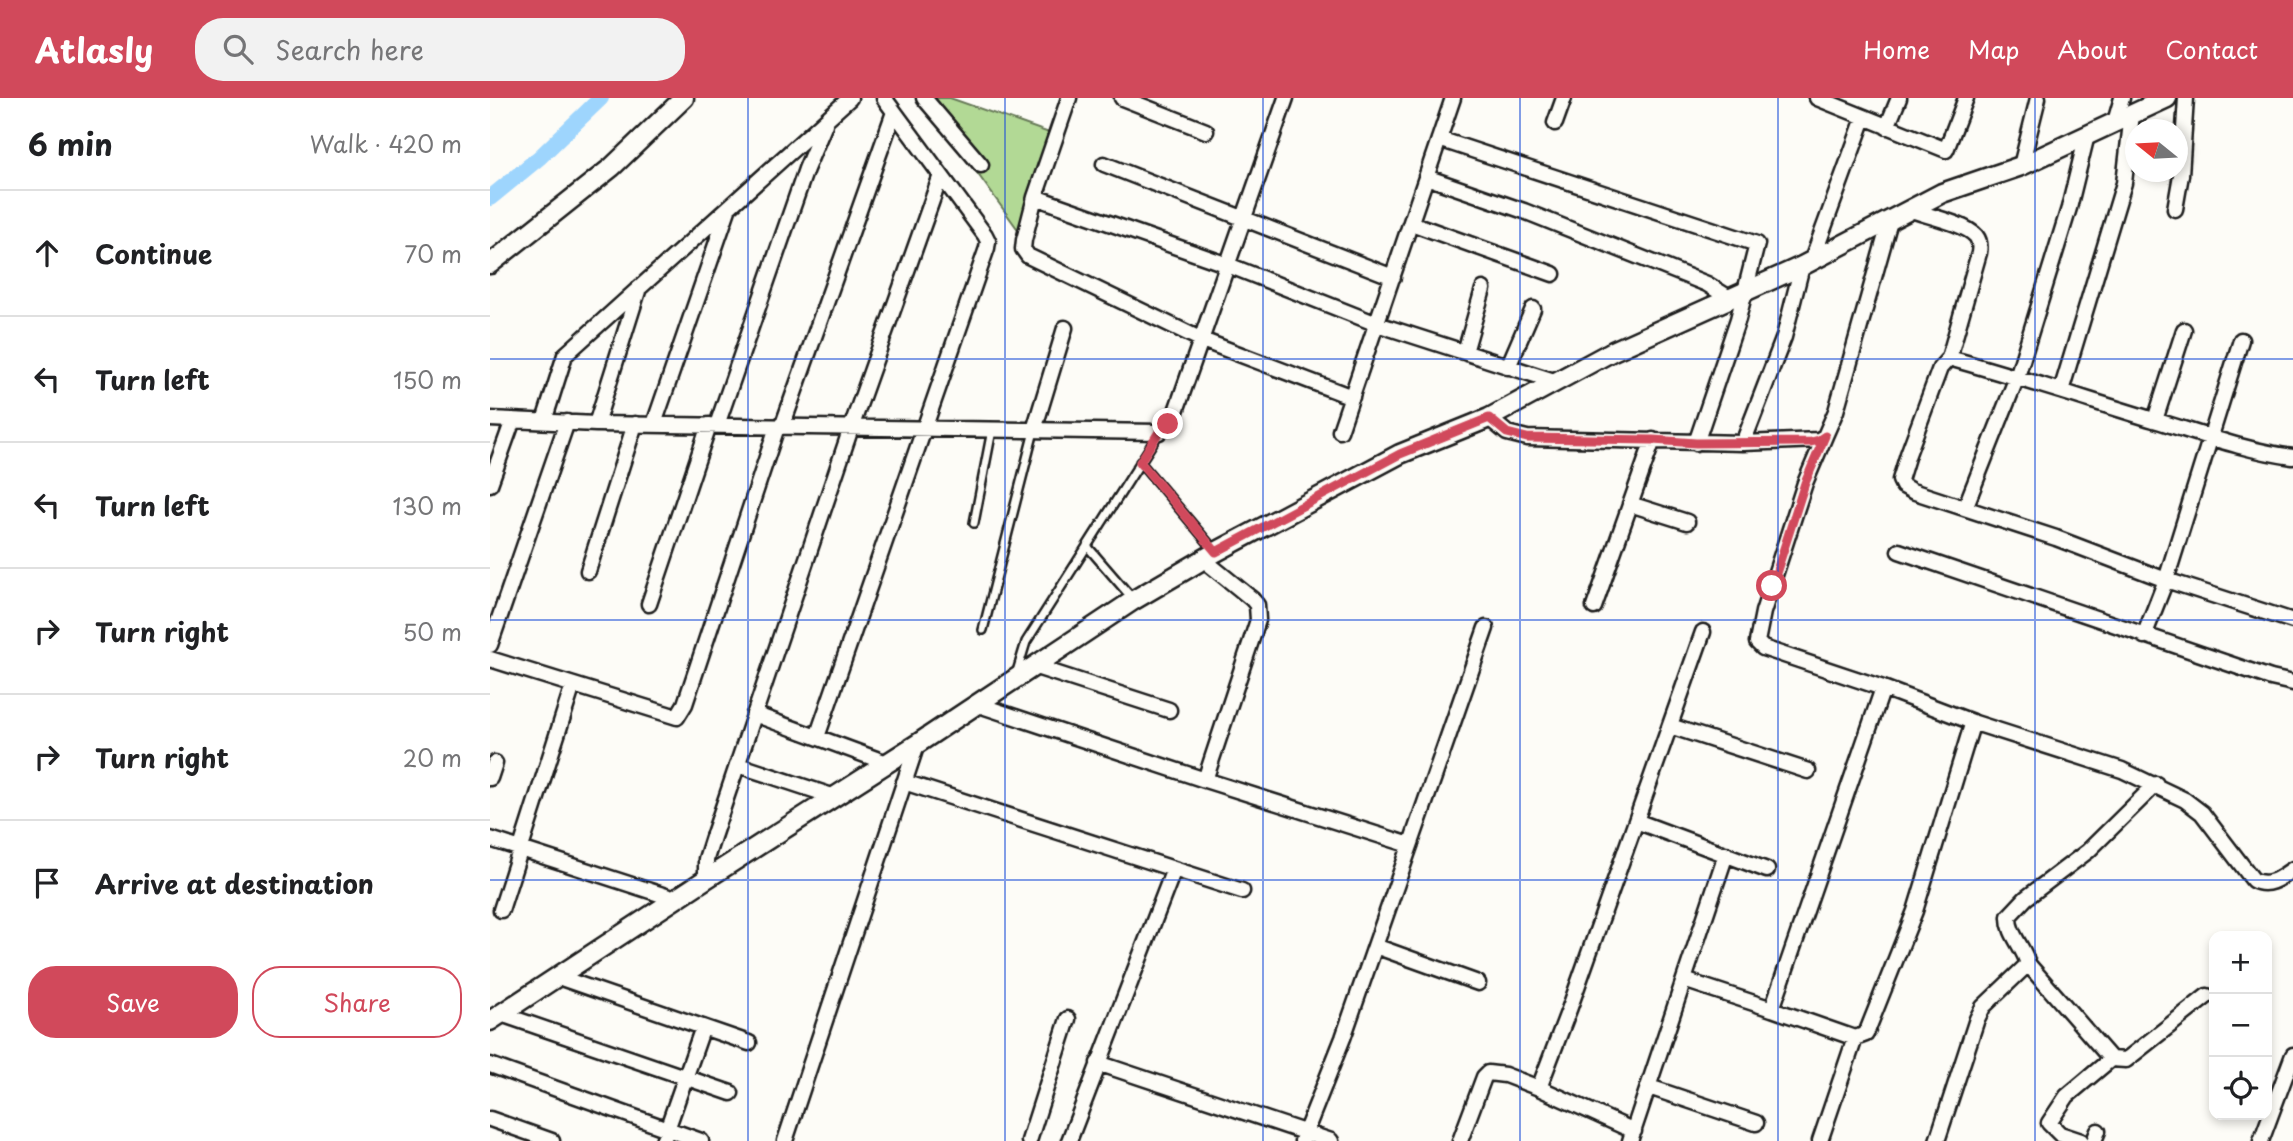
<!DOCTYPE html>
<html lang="en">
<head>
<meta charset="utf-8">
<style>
	:root { --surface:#fff; --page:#f2f2f2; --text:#202124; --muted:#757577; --line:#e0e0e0; --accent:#d1495b }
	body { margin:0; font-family:"Playpen Sans",sans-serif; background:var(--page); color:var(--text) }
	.controls { position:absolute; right:21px; bottom:21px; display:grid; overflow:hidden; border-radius:14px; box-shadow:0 4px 10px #0003 }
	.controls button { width:63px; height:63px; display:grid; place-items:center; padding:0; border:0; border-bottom:2px solid var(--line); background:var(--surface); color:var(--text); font:35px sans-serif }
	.compass { position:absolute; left:1635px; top:21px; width:63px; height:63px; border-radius:50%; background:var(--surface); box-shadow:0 4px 10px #0003; rotate:288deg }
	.stop { position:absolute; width:21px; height:21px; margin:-16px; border:5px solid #d1495b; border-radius:50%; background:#fff }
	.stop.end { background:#d1495b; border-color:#fff; box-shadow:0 2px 7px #0008 }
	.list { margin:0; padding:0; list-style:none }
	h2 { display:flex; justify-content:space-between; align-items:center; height:91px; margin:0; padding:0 28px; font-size:30px }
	h2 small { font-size:23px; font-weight:400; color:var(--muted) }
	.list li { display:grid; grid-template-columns:46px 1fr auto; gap:21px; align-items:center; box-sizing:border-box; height:126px; padding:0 28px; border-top:2px solid var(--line) }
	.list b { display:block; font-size:26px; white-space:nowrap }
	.list em { font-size:23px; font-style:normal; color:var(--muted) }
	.actions { display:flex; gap:14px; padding:21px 28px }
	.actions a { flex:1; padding:16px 0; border:2px solid var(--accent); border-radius:28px; text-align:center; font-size:24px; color:var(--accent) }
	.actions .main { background:var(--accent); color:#fff }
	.icon { flex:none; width:38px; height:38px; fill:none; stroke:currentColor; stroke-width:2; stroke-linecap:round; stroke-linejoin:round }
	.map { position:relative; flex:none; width:1803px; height:1043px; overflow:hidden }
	header { display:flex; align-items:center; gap:42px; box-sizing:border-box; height:98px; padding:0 35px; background:var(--accent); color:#fff }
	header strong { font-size:33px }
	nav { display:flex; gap:38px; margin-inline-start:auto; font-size:24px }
	.search { width:490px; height:63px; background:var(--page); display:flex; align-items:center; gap:18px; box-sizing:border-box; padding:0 24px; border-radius:28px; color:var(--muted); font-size:26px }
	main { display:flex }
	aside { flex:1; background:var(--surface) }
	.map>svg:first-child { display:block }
	.green { fill:#b2d995; stroke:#677a58; stroke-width:2 }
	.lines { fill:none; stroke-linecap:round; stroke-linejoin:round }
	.canal { stroke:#9ed5fd; stroke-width:16 }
	.service-casing { stroke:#1c1c1c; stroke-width:12 }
	.minor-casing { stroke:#1c1c1c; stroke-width:19 }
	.tertiary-casing { stroke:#1c1c1c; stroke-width:23 }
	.service { stroke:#fdfcf7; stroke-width:7 }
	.minor { stroke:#fdfcf7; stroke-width:14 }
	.tertiary { stroke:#fdfcf7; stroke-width:18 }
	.route { stroke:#d1495b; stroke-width:9 }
	.grid { fill:none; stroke:#1d4ed8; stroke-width:2; stroke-opacity:0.55 }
</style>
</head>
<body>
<header>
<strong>Atlasly</strong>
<div class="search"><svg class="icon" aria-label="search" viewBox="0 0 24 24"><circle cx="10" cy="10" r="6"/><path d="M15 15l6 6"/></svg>Search here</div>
<nav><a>Home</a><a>Map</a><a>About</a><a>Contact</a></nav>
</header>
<main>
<aside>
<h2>6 min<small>Walk · 420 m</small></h2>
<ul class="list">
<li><svg class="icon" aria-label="ahead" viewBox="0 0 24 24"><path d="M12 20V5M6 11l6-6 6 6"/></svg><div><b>Continue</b></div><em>70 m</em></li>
<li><svg class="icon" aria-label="left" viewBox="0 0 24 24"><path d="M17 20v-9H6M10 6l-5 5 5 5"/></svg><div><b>Turn left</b></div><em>150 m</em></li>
<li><svg class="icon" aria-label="left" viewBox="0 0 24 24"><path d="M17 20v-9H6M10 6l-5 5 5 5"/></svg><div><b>Turn left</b></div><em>130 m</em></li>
<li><svg class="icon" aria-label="right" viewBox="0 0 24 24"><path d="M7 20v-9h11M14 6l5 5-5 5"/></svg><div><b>Turn right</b></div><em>50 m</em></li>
<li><svg class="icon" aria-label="right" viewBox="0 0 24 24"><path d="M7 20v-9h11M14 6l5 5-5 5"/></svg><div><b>Turn right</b></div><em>20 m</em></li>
<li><svg class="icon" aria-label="arrive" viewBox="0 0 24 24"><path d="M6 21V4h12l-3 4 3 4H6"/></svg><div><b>Arrive at destination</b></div></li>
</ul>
<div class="actions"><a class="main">Save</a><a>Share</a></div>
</aside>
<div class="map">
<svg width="1803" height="1043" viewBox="0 0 1803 1043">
	<rect width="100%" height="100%" fill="#fdfcf7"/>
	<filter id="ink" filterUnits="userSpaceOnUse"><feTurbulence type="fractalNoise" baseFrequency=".0143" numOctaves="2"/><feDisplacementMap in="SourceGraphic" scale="14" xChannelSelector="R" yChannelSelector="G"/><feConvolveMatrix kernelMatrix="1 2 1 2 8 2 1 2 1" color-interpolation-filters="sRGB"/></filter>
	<g filter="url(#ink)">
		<path class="green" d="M433 0H460L568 38 529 133Z"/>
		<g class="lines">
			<path class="canal" d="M0 100 50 59 111 0"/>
			<g class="service-casing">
				<path id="service" d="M650 364 726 454
					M484 425 502 332
					M597 448 642 500
					M493 532 544 333
					M526 577 536 544 669 335"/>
			</g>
			<g class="minor-casing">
				<path id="minor" d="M434 0 491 67
					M579 0 545 99 534 142 533 151 538 158 712 242 862 299
					M632 0 716 33
					M1327 0 1456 52 1476 0
					M1625 24 1632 0
					M1065 25 1074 0
					M1397 29 1409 0
					M949 41 1267 146 1248 221 1206 345
					M614 66 903 179
					M1531 68 1548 0
					M936 79 1034 113 1217 186 1241 201
					M545 99 738 167 887 226 1064 283
					M1685 111 1691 77 1696 0
					M1421 112C1438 118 1474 125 1486 138 1490 143 1490 149 1489 155L1459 260 1450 270 1418 356 1410 382 1413 388 1422 393 1566 440 1676 482 1803 523
					M921 125 1063 176
					M1322 162 1374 20
					M975 254 993 191
					M1459 260C1528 279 1595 301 1664 322 1711 336 1753 352 1803 359
					M1018 269 1043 211
					M1571 293 1634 85 1642 16
					M999 320 1017 335 1037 340 1253 345 1329 342 1335 338 1346 313 1400 123
					M0 321 106 326 669 334 685 316 796 0
					M1665 322 1694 232
					M54 323 75 257 360 0
					M106 326 149 190
					M164 326 239 109
					M227 327 316 71 335 26
					M292 329 404 14
					M544 332 575 230
					M850 333 963 0
					M1335 338 1315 385 1273 514 1267 544 1273 550 1393 590 1485 625
					M1253 345 1294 239 1312 168
					M0 386 23 322
					M1140 406 1197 424
					M1475 410 1527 279 1579 110 1597 37
					M1409 453 1781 580 1803 585
					M714 462 762 501 767 507 768 522 715 682
					M98 473 145 326
					M159 506 219 327
					M1104 509 1163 342
					M1654 538 1676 482 1751 242
					M0 547 77 324
					M0 561 187 619 195 606 287 329
					M543 568 679 612
					M1393 590 1282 911 1365 940 1376 936 1425 813 1481 630 1485 625 1632 672 1695 702 1712 715 1763 782C1778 790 1790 780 1803 771
					M486 606 715 682 920 747
					M264 616 397 665
					M1180 628 1318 673
					M327 639 497 150 498 143 495 137 394 0
					M248 667 345 699
					M0 680 5 665
					M414 684 752 793
					M1146 723 1277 772
					M0 741 185 801
					M216 781V761L223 739 361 330 451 77
					M11 812 83 587
					M885 848 988 885
					M1538 866 1621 961
					M68 879 259 945
					M1194 882 1282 911
					M11 916 241 995
					M608 965 841 1043
					M0 967 211 1043
					M1159 989 1266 1025
					M1049 990 1144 1033
					M0 1021 62 1043
					M173 1043 213 929
					M295 1043 427 646
					M539 1043 578 921
					M579 1043 684 771
					M812 1043 853 940 996 530
					M970 1043 994 979 998 975 1015 977 1049 990 1080 909 1213 534
					M1140 1043 1236 756
					M1330 1043 1365 940
					M1447 1043 1487 921 1493 909 1538 866C1534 849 1518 836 1519 818L1536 800 1598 753 1666 686
					M1591 1043 1570 1036 1559 1025 1577 998 1621 961 1636 962 1717 898
					M1604 1043 1608 1033
					M1771 1043 1803 957"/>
			</g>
			<g class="tertiary-casing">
				<path id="tertiary" d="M0 166 122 69 194 0
					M0 923 216 781 427 646 644 502 726 454 910 356 999 320 1123 253 1312 168 1452 95 1531 68 1677 0"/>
			</g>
			<use href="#service" class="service"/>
			<use href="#minor" class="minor"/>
			<use href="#tertiary" class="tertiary"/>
		</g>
	</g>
	<g class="lines" filter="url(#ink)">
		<path class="route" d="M678 326 669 334 650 364 726 454 910 356 999 320 1017 335 1037 340 1163 342 1206 345 1321 344 1329 342 1335 338 1315 385 1282 488"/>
	</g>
	<path class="grid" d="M258 0V1043M515 0V1043M773 0V1043M1030 0V1043M1288 0V1043M1545 0V1043M0 261H1803M0 522H1803M0 782H1803"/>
</svg>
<div class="controls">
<button>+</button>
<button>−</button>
<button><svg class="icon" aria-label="locate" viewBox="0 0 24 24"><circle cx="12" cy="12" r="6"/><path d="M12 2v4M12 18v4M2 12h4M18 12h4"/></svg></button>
</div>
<svg class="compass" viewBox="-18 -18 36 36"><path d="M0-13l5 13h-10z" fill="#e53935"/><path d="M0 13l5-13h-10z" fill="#757577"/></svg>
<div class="stop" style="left:1282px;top:488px"></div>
<div class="stop end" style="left:678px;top:326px"></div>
</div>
</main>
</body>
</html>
